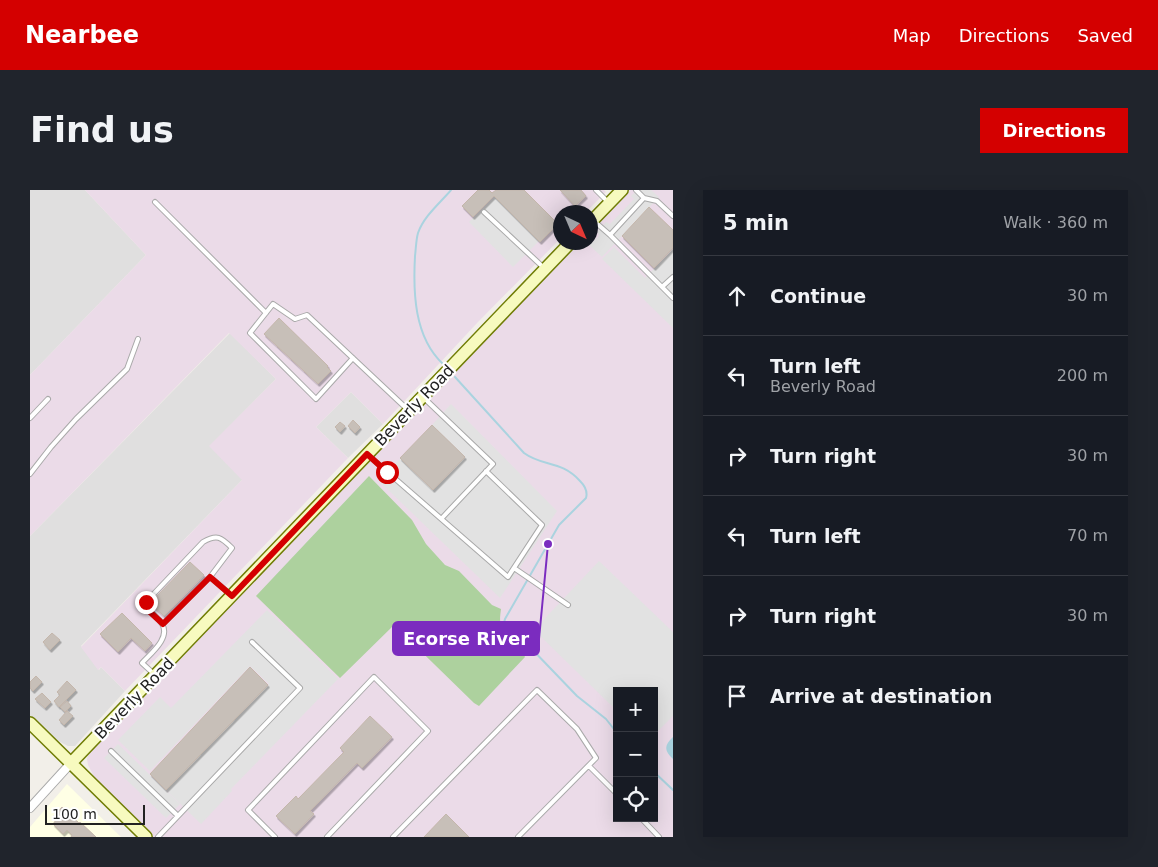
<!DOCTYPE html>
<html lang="en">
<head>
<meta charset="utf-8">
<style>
	:root { --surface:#171b24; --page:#20242c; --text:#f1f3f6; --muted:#9ea1a6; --line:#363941; --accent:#d40000 }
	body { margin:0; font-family:"DejaVu Sans",sans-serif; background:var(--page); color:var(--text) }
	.controls { position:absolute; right:15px; bottom:15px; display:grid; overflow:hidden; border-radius:0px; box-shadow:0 5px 20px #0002 }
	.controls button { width:45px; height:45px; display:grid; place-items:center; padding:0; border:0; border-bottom:1px solid var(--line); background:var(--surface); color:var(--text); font:25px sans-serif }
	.compass { position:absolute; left:523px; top:15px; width:45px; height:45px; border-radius:50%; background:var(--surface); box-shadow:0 5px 20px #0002; rotate:136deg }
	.scale { position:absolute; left:15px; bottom:12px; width:100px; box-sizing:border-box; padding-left:5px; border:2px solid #222; border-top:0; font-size:14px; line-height:18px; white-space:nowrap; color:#222; -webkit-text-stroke:4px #fff; paint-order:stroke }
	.stop { position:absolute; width:15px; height:15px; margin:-11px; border:4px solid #d40000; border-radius:50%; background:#fff }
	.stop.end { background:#d40000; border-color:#fff; box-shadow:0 1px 5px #0008 }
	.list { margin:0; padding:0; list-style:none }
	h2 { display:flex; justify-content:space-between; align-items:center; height:65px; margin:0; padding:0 20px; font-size:21px }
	h2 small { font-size:16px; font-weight:400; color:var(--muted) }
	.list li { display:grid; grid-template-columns:32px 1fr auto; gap:15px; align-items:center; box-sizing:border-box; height:80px; padding:0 20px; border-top:1px solid var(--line) }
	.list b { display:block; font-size:19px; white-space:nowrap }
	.list p { margin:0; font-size:16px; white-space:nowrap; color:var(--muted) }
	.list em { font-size:16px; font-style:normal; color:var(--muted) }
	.icon { flex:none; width:28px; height:28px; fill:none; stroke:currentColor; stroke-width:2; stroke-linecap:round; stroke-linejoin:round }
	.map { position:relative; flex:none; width:643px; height:647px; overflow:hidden; border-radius:0px }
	header { display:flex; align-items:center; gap:30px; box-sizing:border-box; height:70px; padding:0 25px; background:var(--accent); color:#fff }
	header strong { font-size:24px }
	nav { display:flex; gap:28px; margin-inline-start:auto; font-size:18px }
	.intro { display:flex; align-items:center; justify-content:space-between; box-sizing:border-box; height:120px; padding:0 30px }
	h1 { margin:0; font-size:35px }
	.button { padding:12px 22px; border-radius:0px; background:var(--accent); color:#fff; font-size:18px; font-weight:700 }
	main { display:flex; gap:30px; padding:0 30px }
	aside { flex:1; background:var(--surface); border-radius:0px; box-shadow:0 5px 20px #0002 }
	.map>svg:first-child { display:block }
	.residential { fill:#e0dfdf }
	.industrial { fill:#ebdbe8; fill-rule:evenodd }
	.education { fill:#ffffe5 }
	.forest { fill:#add19e }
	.parking { fill:#e2e2e2 }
	.water { fill:#aad3df }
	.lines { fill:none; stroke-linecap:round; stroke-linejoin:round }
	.stream { stroke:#aad3df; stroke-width:2 }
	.building { fill:#c7bfb8; stroke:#c4b6ab; filter:url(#shadow) }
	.lane-casing { stroke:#a9a9a9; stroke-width:6 }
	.street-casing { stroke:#a9a9a9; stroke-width:10 }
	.secondary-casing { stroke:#707d05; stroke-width:14 }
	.lane { stroke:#fff; stroke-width:4 }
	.street { stroke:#fff; stroke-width:8 }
	.secondary { stroke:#f7fabf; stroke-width:11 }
	.route { stroke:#d40000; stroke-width:6 }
	.labels { text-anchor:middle; stroke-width:4.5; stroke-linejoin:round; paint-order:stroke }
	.street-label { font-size:16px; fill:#222; stroke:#fff }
	.leader { fill:none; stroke:#7b2cbf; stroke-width:2 }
	.callout-dot { fill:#7b2cbf; stroke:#fff; stroke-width:2 }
	.callout { fill:#7b2cbf; stroke:#7b2cbf; stroke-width:2 }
	.callout-label { font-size:18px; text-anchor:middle; font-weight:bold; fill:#fff }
</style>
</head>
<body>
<header>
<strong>Nearbee</strong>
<nav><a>Map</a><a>Directions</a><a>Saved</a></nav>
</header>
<div class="intro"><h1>Find us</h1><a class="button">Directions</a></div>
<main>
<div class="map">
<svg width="643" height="647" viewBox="0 0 643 647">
	<defs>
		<filter id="shadow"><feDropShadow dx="1.5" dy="2.5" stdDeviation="0" flood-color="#0004"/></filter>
	</defs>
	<rect width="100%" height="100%" fill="#f2efe9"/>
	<path class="residential" d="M0 0H55L116 65 0 185Z
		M200 143 246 189 180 256 213 289 51 456 69 480 71 477 95 501 45 556H38L17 545 0 528V346Z
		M321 202 353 234 318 268 286 237Z"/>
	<path class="industrial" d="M55 0H574L576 2 556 22H530V49L448 132 353 234 321 202 286 237 318 268 95 501 71 477 68 480 51 457 212 290 179 256 246 189 199 143 0 346V185L116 65Z
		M599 0H643V647H121L68 594 58 575 57 569 59 562 549 53 560 52 561 40ZM587 501H624V628H587Z"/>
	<path class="education" d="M37 594 91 647H0V637Z"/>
	<path class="forest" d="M339 286 382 330 396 354 415 375 429 381 462 415 471 419C468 440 472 441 487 453 490 457 493 463 495 467L449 516 444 513 364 435 310 488 226 406Z"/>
	<path class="parking" d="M607 0H621L629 7 572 67 559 55 568 47 569 45 567 42 576 32 580 34 604 9 601 6Z
		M465 6 509 51 483 77 439 32Z
		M584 57 615 88 643 59V138L572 69Z
		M421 214 527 321 470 408 349 291 371 268 403 300 435 267 402 235Z
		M569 371 643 442V526L624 545V501H587V521L504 440Z
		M237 420 308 489 201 599 202 601 171 634 135 599 239 494 220 476 120 581 88 550 130 507 141 518Z
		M88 554 150 614 136 628 74 568Z"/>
	<path class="water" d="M643 547V569C634 561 634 555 643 547Z"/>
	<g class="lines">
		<path class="stream" d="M413 174C384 147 383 102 385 66 386 58 386 50 388 43 394 26 410 13 421 0
			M425 187 494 263C513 277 531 270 550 291 555 296 558 301 556 308L529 335 475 429 474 433 479 441 497 454 547 506 576 529 587 543
			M624 582 643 600"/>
	</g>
	<path class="building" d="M448 0H459L462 3 466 0H494L528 34 510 52 464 6 443 27 432 16Z
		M530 0H551L556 6 545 16Z
		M619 17 643 40V58L624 78 592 46Z
		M249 128 298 176 297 177 301 181 288 194 234 144Z
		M323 230 330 237 325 243 318 236Z
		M310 232 315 236 310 242 305 237Z
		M402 235 435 267 403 300 370 268Z
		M160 372 174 385 134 426 120 413Z
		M92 423 122 453 115 461 101 448 88 462 70 444Z
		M22 443 30 450 20 460 13 452Z
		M220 477 238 495 136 600 120 584Z
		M6 486 12 492 3 501 0 498V492Z
		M37 491 46 500 29 517 24 511 30 505 27 502Z
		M12 503 21 512 15 518 5 509Z
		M37 511 41 516 35 522 30 517Z
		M37 521 43 526 34 535 29 530Z
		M340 526 362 547 332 578 327 573 280 621 284 624 265 644 246 626 266 606 268 609 314 562 310 558Z
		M32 617 49 633 50 632 66 647H41L42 645 37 640 33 644 23 634 26 630 23 627Z
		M416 624 439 647H394Z"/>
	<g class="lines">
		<g class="lane-casing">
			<path id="lane" d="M566 0 579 13
				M614 8 627 11 643 26
				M125 12 236 123
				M454 22 514 78
				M564 31 580 45 614 8 606 0
				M580 45 632 97 643 87
				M632 97 643 108
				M323 168 286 209 220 143 243 114 265 129 277 125 377 219
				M394 208 463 274 412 328
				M0 228 18 209
				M339 266 478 387 512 335 456 281
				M0 284 21 257 46 229 97 179 108 149
				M484 378 538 415
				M133 434 180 387
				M124 484 112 473C120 464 141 448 132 434 126 424 120 425 116 412L173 352C187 344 191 347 202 358L180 387 200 404
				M81 561 148 626
				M559 576 587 604
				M611 628 629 647
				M128 647 270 498 222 452
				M245 647 218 620 344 487 398 541 297 647
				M363 647 507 500 547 539 566 568 488 647"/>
		</g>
		<g class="street-casing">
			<path id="street" d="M0 618 41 573"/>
		</g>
		<g class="secondary-casing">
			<path id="secondary" d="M560 33 592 0
				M0 533 116 647
				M41 573 541 52"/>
		</g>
		<use href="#lane" class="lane"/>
		<use href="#street" class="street"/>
		<use href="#secondary" class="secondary"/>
	</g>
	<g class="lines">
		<path class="route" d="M116 412 119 421 133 434 180 387 202 406 337 264 357 282"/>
	</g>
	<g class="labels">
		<g class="street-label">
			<text transform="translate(384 215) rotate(-46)" y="6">Beverly Road</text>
			<text transform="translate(104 508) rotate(-46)" y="6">Beverly Road</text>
		</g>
	</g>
	<path class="leader" d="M518 354L509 449"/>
	<circle class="callout-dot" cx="518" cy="354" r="5"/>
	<rect class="callout" x="363" y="432" width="146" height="33" rx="5"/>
	<g class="callout-label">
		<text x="436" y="455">Ecorse River</text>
	</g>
</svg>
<div class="controls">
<button>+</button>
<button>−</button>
<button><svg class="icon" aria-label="locate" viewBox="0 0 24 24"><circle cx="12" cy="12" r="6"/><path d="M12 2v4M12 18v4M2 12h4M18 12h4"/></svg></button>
</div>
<svg class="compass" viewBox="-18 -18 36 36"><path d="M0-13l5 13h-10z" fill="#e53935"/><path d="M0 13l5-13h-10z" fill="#9ea1a6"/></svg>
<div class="scale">100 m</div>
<div class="stop" style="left:357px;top:282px"></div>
<div class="stop end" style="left:116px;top:412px"></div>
</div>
<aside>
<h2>5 min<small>Walk · 360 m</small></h2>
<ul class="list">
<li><svg class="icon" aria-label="ahead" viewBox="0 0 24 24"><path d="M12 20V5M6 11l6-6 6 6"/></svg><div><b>Continue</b></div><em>30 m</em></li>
<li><svg class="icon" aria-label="left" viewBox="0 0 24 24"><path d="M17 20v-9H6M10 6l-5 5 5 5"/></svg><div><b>Turn left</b><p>Beverly Road</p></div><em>200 m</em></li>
<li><svg class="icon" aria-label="right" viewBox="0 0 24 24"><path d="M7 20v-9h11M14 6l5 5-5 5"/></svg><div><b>Turn right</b></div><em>30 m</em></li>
<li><svg class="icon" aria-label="left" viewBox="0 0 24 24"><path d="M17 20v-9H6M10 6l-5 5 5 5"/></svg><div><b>Turn left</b></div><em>70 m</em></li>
<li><svg class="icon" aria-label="right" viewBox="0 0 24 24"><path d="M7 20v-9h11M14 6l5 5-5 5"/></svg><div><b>Turn right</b></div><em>30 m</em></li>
<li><svg class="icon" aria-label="arrive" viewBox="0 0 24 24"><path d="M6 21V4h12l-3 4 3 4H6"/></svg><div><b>Arrive at destination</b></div></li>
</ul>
</aside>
</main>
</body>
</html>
